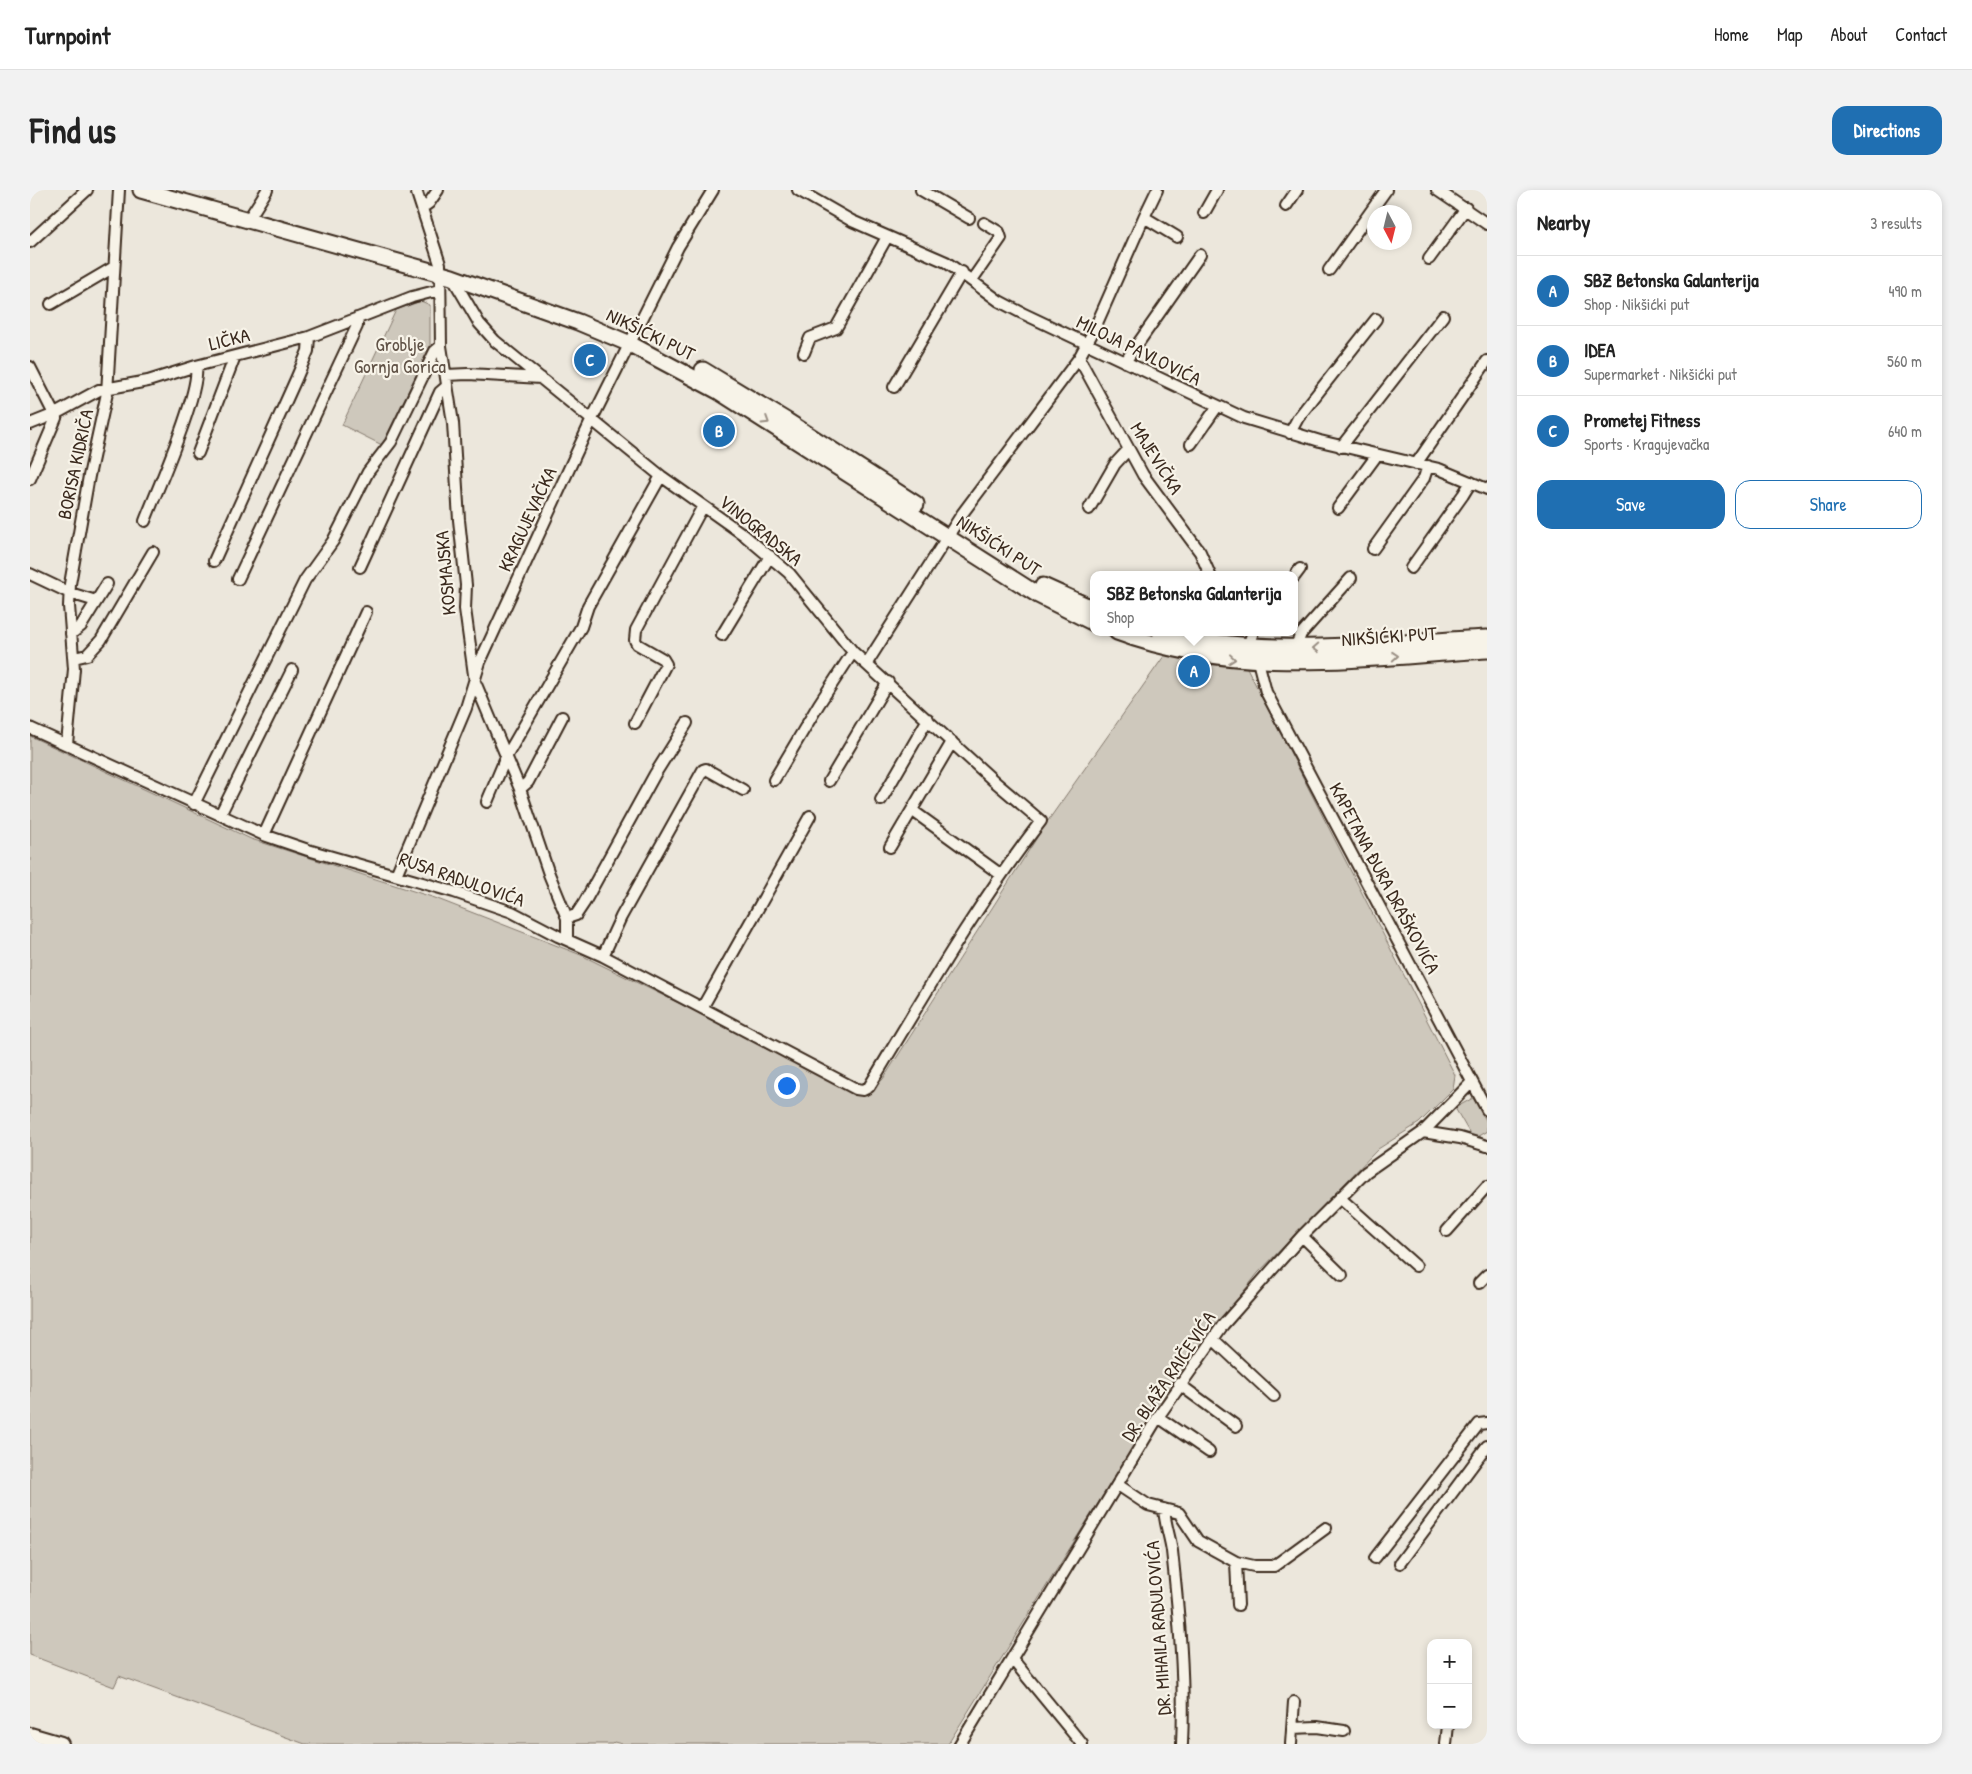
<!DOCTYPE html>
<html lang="en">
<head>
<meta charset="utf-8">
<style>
	:root { --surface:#fff; --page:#f2f2f2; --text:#222; --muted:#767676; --line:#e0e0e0; --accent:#1f6fb2 }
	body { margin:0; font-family:"Patrick Hand",sans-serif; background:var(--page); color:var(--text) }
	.controls { position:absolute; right:15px; bottom:15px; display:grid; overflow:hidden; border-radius:10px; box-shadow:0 2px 8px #0003 }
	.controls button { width:45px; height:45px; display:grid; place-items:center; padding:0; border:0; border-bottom:1px solid var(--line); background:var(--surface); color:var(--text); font:25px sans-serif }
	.compass { position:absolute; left:1337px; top:15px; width:45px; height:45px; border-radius:50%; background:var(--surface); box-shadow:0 2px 8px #0003; rotate:173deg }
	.you { position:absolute; left:756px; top:895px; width:18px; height:18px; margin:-12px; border:4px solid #fff; border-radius:50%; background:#1a73e8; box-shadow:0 0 0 8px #1a73e833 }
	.badge { display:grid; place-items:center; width:32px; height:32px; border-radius:50%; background:var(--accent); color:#fff; font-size:16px; font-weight:700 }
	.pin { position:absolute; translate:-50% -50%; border:2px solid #fff; box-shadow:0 1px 5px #0006 }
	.popup { position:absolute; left:1060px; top:381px; width:208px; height:65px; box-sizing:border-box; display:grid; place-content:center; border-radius:10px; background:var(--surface); filter:drop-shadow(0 1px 4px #0005); font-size:16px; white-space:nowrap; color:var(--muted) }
	.popup b { font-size:19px; color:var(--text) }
	.popup::after { content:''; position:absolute; left:50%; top:100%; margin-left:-10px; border:10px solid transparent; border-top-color:var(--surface) }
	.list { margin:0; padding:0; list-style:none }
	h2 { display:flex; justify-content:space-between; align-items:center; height:65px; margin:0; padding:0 20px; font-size:21px }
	h2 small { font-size:16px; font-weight:400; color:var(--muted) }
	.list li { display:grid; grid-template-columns:32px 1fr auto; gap:15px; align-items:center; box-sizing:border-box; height:70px; padding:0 20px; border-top:1px solid var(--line) }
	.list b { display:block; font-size:19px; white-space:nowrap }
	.list p { margin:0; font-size:16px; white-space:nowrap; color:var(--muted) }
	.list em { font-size:16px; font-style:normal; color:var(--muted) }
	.actions { display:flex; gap:10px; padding:15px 20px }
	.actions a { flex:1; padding:11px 0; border:1px solid var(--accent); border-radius:15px; text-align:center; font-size:18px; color:var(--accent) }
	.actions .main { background:var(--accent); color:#fff }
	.map { position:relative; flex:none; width:1457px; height:1554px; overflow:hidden; border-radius:15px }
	header { display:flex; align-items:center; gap:30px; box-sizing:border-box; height:70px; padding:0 25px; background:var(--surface); border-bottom:1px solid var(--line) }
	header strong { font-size:24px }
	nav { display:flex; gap:28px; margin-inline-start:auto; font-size:18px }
	.intro { display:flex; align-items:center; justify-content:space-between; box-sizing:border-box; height:120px; padding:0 30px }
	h1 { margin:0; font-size:35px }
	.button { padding:12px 22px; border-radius:15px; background:var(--accent); color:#fff; font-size:18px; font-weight:700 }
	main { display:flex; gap:30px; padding:0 30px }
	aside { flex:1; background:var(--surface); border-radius:15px; box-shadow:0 2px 8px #0003 }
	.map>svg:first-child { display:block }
	.green { fill:#cec8bc; stroke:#84796d }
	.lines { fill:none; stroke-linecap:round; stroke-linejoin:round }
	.minor-casing { stroke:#3b2a1e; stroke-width:14 }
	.secondary-casing { stroke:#3b2a1e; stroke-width:18 }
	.primary-casing { stroke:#3b2a1e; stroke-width:19 }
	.minor { stroke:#f7f3e8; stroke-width:10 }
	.secondary { stroke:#f7f3e8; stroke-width:14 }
	.primary { stroke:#f7f3e8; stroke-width:15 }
	.oneway { stroke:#998e83 }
	.labels { text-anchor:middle; stroke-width:4.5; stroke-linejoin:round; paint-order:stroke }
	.street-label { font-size:19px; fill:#3b2a1e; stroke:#f7f3e8 }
	.park-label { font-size:19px; fill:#605246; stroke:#f7f3e8 }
</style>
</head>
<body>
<header>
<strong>Turnpoint</strong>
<nav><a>Home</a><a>Map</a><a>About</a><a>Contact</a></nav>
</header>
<div class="intro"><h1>Find us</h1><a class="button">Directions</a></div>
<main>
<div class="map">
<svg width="1457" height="1554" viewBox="0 0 1457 1554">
	<rect width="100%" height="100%" fill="#ece7dc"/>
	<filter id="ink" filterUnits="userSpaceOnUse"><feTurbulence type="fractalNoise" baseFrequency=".02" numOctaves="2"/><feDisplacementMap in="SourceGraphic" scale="10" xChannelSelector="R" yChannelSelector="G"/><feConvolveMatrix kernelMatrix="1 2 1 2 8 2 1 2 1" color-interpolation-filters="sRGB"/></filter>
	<g filter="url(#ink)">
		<path class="green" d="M391 111 400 115V156L352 255 312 235 366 120Z
			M1139 459 1212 468 1425 885 1423 899 1389 933 1348 959 1228 1083 1146 1188 918 1554H592L584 1552 582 1554H275L89 1486 84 1497 0 1465V546L221 649 405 708 551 765 837 906 853 889 1015 635Z
			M1443 908 1457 932V941L1443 949 1425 918Z"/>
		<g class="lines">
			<g class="minor-casing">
				<path id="minor" d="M386 0 410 74 411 156 423 233 429 330 436 395 435 419 445 492 490 599 519 684 537 728V750
					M768 0 822 31 916 72 969 111 992 123 1214 228 1290 251 1409 279 1457 299
					M891 0 939 28
					M1407 0 1457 34
					M1256 16 1267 0
					M392 18 399 13 408 0
					M1174 23 1187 0
					M1114 27 1127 0
					M218 30 237 0
					M0 52 57 0
					M1399 69 1436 18
					M1299 80 1356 0
					M942 90 971 48 969 42 954 33
					M21 114 84 77
					M774 163 780 148 806 138 857 47
					M1049 168 1113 285 1170 362 1180 385
					M1095 172 1170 65
					M0 177 26 228 0 289
					M416 185 438 184 511 188
					M864 197 932 82
					M0 234 25 224 69 200 118 191 166 176 279 147 382 107 409 100
					M1260 243 1268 228 1346 129
					M1161 254 1187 217
					M1311 257 1413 126
					M168 263 205 166
					M1386 274 1457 171
					M1308 318 1347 265
					M1059 319 1085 274 1098 260
					M115 331C126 302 171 202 166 176
					M1343 359 1394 288 1398 276
					M184 371 266 189 278 161 279 147
					M330 377 410 202 417 196
					M1381 378 1433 305 1441 292
					M0 384 40 403 66 411
					M1264 387 1270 379
					M208 389 327 136V128
					M41 444 51 436 77 394
					M692 445 740 366
					M1218 456 1223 442
					M1265 458 1271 444 1321 388
					M44 468 57 465 71 450 123 362
					M1228 471 1236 502 1457 920
					M837 473 932 324 1049 168 1064 140 1114 27 1147 47
					M605 533 636 474 633 469 607 454 605 450 606 440 673 316
					M0 538 234 645 278 660 424 702 482 722 528 746 573 766 826 899 833 900 839 897C894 806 946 715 1011 631L964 591 823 462 759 383 714 345 631 286 465 151 449 133 422 87
					M37 554 44 479 39 416 40 394 59 286 77 203 89 0
					M744 590 789 514 823 462
					M799 591 858 492
					M490 599 498 592 532 527
					M851 610 898 529
					M457 612 476 567 551 437 558 416 631 286
					M164 614 275 390 303 351 338 282 361 252 405 161 411 156
					M883 621 970 684
					M190 625 262 480
					M234 645 336 422
					M860 657 922 552
					M366 685 436 518 450 472 562 229 648 57 683 0
					M537 728 546 725 554 713 625 584 657 533
					M573 766 591 727 673 580 676 579 713 600
					M672 818 780 626
					M1393 942 1430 948 1457 956
					M1310 1008 1386 1076
					M1417 1041 1457 996
					M1272 1046 1312 1085
					M1449 1093 1457 1085
					M1183 1149 1244 1206
					M1149 1194 1206 1236
					M1128 1227 1179 1262
					M1088 1295 1118 1315 1149 1323 1168 1351 1206 1372 1224 1376H1244L1296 1338
					M1134 1319C1135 1334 1140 1347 1142 1361 1149 1425 1155 1490 1152 1554
					M1345 1368 1449 1234 1457 1233
					M1206 1372 1208 1415
					M1370 1373 1457 1256
					M983 1470 1052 1554
					M1262 1538 1287 1537 1314 1541
					M930 1554 1128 1227 1193 1135 1272 1046 1336 982 1393 942 1441 893
					M1261 1554 1264 1512
					M1416 1554 1418 1535"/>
			</g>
			<g class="secondary-casing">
				<path id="secondary" d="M0 1545 31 1554"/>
			</g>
			<g class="primary-casing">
				<path id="primary" d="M111 0 422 87 548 132 598 153 688 201 1008 405 1064 433
					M673 180 757 231 886 314
					M1013 396 1064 419
					M1087 442C1208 487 1332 468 1457 460
					M1130 442C1237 469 1347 453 1457 448"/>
			</g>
			<use href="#minor" class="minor"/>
			<use href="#secondary" class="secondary"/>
			<use href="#primary" class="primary"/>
		</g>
		<defs><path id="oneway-chevron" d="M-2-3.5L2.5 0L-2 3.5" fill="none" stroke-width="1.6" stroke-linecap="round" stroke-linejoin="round" transform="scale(1.25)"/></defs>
		<g class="oneway">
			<use href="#oneway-chevron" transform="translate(736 231) rotate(32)"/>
			<use href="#oneway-chevron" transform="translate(1286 458) rotate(177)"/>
			<use href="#oneway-chevron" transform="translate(1365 466) rotate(-4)"/>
			<use href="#oneway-chevron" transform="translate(1202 469) rotate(6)"/>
		</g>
	</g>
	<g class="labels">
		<g class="street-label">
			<text transform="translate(621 144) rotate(26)" y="7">NIKŠIĆKI PUT</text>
			<text transform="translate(199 149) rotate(-14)" y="7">LIČKA</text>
			<text transform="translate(1109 160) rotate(26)" y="7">MILOJA PAVLOVIĆA</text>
			<text transform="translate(1127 268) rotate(58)" y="7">MAJEVIČKA</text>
			<text transform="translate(45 274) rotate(-78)" y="7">BORISA KIDRIČA</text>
			<text transform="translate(497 329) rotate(-65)" y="7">KRAGUJEVAČKA</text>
			<text transform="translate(731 340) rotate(39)" y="7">VINOGRADSKA</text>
			<text transform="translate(969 355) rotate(33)" y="7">NIKŠIĆKI PUT</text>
			<text transform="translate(415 383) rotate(-95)" y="7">KOSMAJSKA</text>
			<text transform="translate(1359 446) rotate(-4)" y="7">NIKŠIĆKI PUT</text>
			<text transform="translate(1355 688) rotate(62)" y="7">KAPETANA ĐURA DRAŠKOVIĆA</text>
			<text transform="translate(432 689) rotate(19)" y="7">RUSA RADULOVIĆA</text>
			<text transform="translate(1138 1186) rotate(-56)" y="7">DR. BLAŽA RAIČEVIĆA</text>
			<text transform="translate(1128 1438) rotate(-94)" y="7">DR. MIHAILA RADULOVIĆA</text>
		</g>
		<g class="park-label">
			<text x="370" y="161">Groblje<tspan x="370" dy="22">Gornja Gorica</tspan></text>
		</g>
	</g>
</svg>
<div class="controls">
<button>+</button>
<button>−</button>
</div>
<svg class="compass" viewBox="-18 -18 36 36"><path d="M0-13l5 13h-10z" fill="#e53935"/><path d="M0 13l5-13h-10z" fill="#767676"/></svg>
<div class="you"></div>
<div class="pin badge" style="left:1164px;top:481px">A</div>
<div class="popup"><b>SBZ Betonska Galanterija</b>Shop</div>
<div class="pin badge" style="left:689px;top:241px">B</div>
<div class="pin badge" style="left:560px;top:170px">C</div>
</div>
<aside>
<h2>Nearby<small>3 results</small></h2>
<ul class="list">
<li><span class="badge">A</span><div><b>SBZ Betonska Galanterija</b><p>Shop · Nikšićki put</p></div><em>490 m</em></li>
<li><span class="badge">B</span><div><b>IDEA</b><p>Supermarket · Nikšićki put</p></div><em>560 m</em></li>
<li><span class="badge">C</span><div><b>Prometej Fitness</b><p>Sports · Kragujevačka</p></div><em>640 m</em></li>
</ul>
<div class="actions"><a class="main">Save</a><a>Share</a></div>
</aside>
</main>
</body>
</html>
